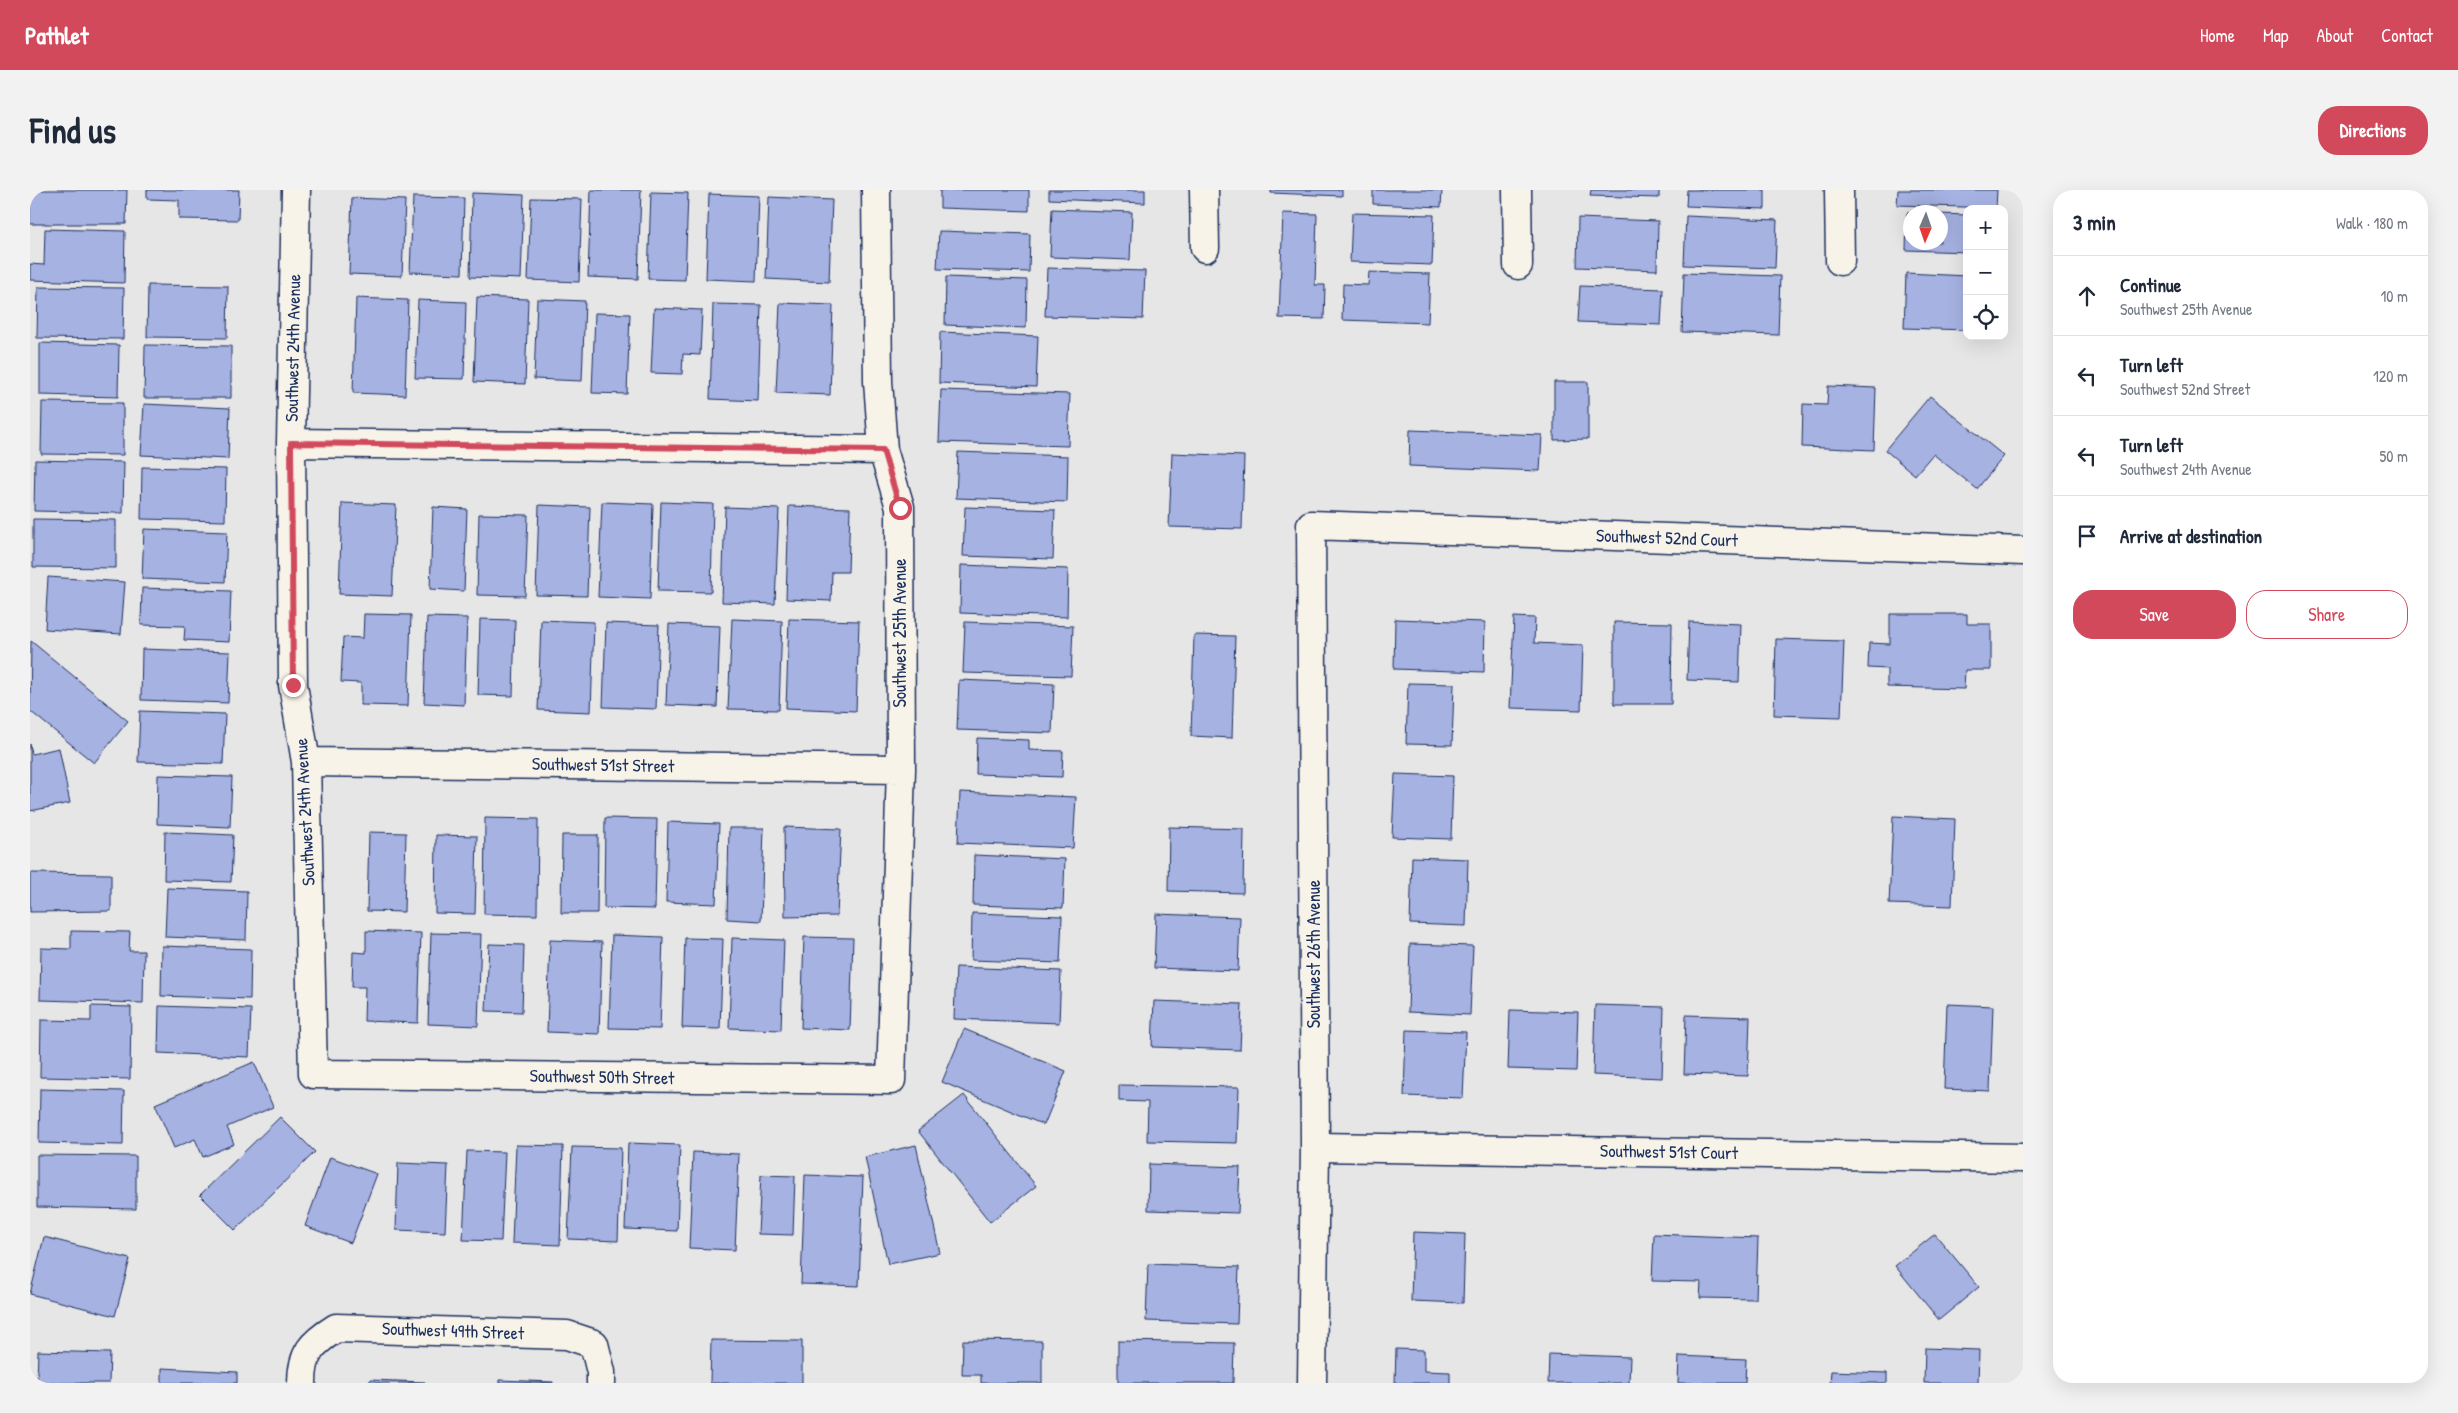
<!DOCTYPE html>
<html lang="en">
<head>
<meta charset="utf-8">
<style>
	:root { --surface:#fff; --page:#f2f2f3; --text:#1f2937; --muted:#747a83; --line:#e0e1e3; --accent:#d1495b }
	body { margin:0; font-family:"Patrick Hand",sans-serif; background:var(--page); color:var(--text) }
	.controls { position:absolute; right:15px; top:15px; display:grid; overflow:hidden; border-radius:10px; box-shadow:0 5px 20px #0002 }
	.controls button { width:45px; height:45px; display:grid; place-items:center; padding:0; border:0; border-bottom:1px solid var(--line); background:var(--surface); color:var(--text); font:25px sans-serif }
	.compass { position:absolute; left:1873px; top:15px; width:45px; height:45px; border-radius:50%; background:var(--surface); box-shadow:0 5px 20px #0002; rotate:182deg }
	.stop { position:absolute; width:15px; height:15px; margin:-11px; border:4px solid #d1495b; border-radius:50%; background:#fff }
	.stop.end { background:#d1495b; border-color:#fff; box-shadow:0 1px 5px #0008 }
	.list { margin:0; padding:0; list-style:none }
	h2 { display:flex; justify-content:space-between; align-items:center; height:65px; margin:0; padding:0 20px; font-size:21px }
	h2 small { font-size:16px; font-weight:400; color:var(--muted) }
	.list li { display:grid; grid-template-columns:32px 1fr auto; gap:15px; align-items:center; box-sizing:border-box; height:80px; padding:0 20px; border-top:1px solid var(--line) }
	.list b { display:block; font-size:19px; white-space:nowrap }
	.list p { margin:0; font-size:16px; white-space:nowrap; color:var(--muted) }
	.list em { font-size:16px; font-style:normal; color:var(--muted) }
	.actions { display:flex; gap:10px; padding:15px 20px }
	.actions a { flex:1; padding:11px 0; border:1px solid var(--accent); border-radius:20px; text-align:center; font-size:18px; color:var(--accent) }
	.actions .main { background:var(--accent); color:#fff }
	.icon { flex:none; width:28px; height:28px; fill:none; stroke:currentColor; stroke-width:2; stroke-linecap:round; stroke-linejoin:round }
	.map { position:relative; flex:none; width:1993px; height:1193px; overflow:hidden; border-radius:20px }
	header { display:flex; align-items:center; gap:30px; box-sizing:border-box; height:70px; padding:0 25px; background:var(--accent); color:#fff }
	header strong { font-size:24px }
	nav { display:flex; gap:28px; margin-inline-start:auto; font-size:18px }
	.intro { display:flex; align-items:center; justify-content:space-between; box-sizing:border-box; height:120px; padding:0 30px }
	h1 { margin:0; font-size:35px }
	.button { padding:12px 22px; border-radius:20px; background:var(--accent); color:#fff; font-size:18px; font-weight:700 }
	main { display:flex; gap:30px; padding:0 30px }
	aside { flex:1; background:var(--surface); border-radius:20px; box-shadow:0 5px 20px #0002 }
	.map>svg:first-child { display:block }
	.building { fill:#a6b2e2; stroke:#1b2f5e }
	.lines { fill:none; stroke-linecap:round; stroke-linejoin:round }
	.minor-casing { stroke:#1b2f5e; stroke-width:31 }
	.minor { stroke:#f7f3e8; stroke-width:28 }
	.route { stroke:#d1495b; stroke-width:6 }
	.labels { text-anchor:middle; stroke-width:4.5; stroke-linejoin:round; paint-order:stroke }
	.street-label { font-size:18px; fill:#1b2f5e; stroke:#f7f3e8 }
</style>
</head>
<body>
<header>
<strong>Pathlet</strong>
<nav><a>Home</a><a>Map</a><a>About</a><a>Contact</a></nav>
</header>
<div class="intro"><h1>Find us</h1><a class="button">Directions</a></div>
<main>
<div class="map">
<svg width="1993" height="1193" viewBox="0 0 1993 1193">
	<rect width="100%" height="100%" fill="#e7e6e7"/>
	<filter id="ink" filterUnits="userSpaceOnUse"><feTurbulence type="fractalNoise" baseFrequency=".02" numOctaves="2"/><feDisplacementMap in="SourceGraphic" scale="10" xChannelSelector="R" yChannelSelector="G"/><feConvolveMatrix kernelMatrix="1 2 1 2 8 2 1 2 1" color-interpolation-filters="sRGB"/></filter>
	<g filter="url(#ink)">
		<path class="building" d="M0 0H97L96 34H0Z
			M117 0H209L208 30 149 29V10L117 9Z
			M561 0H611L608 89 558 87Z
			M910 0H999V21L910 18Z
			M1019 0H1115V13L1019 9Z
			M1241 0H1312V6L1241 3Z
			M1343 0H1412L1411 17 1343 14Z
			M1561 0H1629V8L1560 6Z
			M1657 0H1735V19L1656 16Z
			M1868 0H1967L1966 18 1867 15Z
			M621 2 658 3 655 90 618 89Z
			M442 3 494 5 491 89 440 87Z
			M679 4 729 6 726 91 676 89Z
			M383 7 434 8 432 84 380 82Z
			M739 7 802 10 799 92 736 89Z
			M322 8 375 10 372 86 319 84Z
			M501 8 552 9 549 92 498 90Z
			M1022 19 1102 22 1100 70 1020 67Z
			M1253 23 1287 24 1285 95H1295L1294 129 1249 128Z
			M1322 23 1404 25 1402 75 1320 72Z
			M1877 23H1880V52H1910V24L1937 25V62L1876 60Z
			M1656 26 1747 30 1745 78 1654 75Z
			M1548 28 1628 31 1627 80 1547 77Z
			M15 39 95 41 94 93 0 90V74L14 75Z
			M909 41 1000 44 999 82 907 79Z
			M1017 78 1115 81 1113 129 1015 126Z
			M1339 82 1400 84 1398 133 1312 130 1313 94 1338 95Z
			M1654 83 1750 86 1748 145 1652 142Z
			M1876 83 1937 86V140L1874 138Z
			M916 87 997 90 996 138 915 135Z
			M118 95 198 96 197 148 117 147Z
			M1550 96 1633 99 1631 135 1548 132Z
			M8 97 94 98 93 149 7 148Z
			M447 107 498 109 495 194 444 192Z
			M326 108 378 110 375 205 323 203Z
			M507 109 555 111 552 191 504 189Z
			M388 110 436 112 434 189 385 188Z
			M750 113 803 115 800 205 746 203Z
			M683 114 731 115 728 211 680 209Z
			M624 118 672 120 670 165 653 164 652 184 621 183Z
			M565 123 600 124 597 204 562 203Z
			M910 142 1008 146 1006 197 909 193Z
			M10 153 89 155 88 207 10 205Z
			M115 155 201 156V208H114Z
			M1524 192H1558V249L1524 250Z
			M1798 196 1846 198 1844 260 1772 257 1773 214 1797 215Z
			M911 200 1040 204 1038 256 909 252Z
			M1900 206 1974 266 1947 299 1903 264 1885 285 1855 260Z
			M12 212 93 213V265L11 264Z
			M114 214 200 218 198 269 111 265Z
			M1380 240 1512 245 1510 281 1379 276Z
			M928 262 1038 266 1037 312 926 308Z
			M1142 263 1214 266 1212 339 1139 337Z
			M5 270 94 272 93 323 4 321Z
			M112 277 196 279 195 331 111 329Z
			M572 312 623 314 620 409 568 407Z
			M631 312 683 314 681 402 628 401Z
			M312 313 366 315 362 406 309 404Z
			M509 315 560 317 557 406 506 405Z
			M759 316 820 318 818 382H802L801 411 756 409Z
			M403 317 437 319 434 401 400 399Z
			M695 317 749 319 745 414 692 412Z
			M935 317 1025 320 1023 369 933 366Z
			M449 324 498 325 495 406 447 405Z
			M3 329 86 330V378L3 377Z
			M114 339 197 342 195 392 112 389Z
			M931 375 1038 379 1037 427 930 423Z
			M18 387 95 392 91 444 15 439Z
			M112 398 201 401 199 452 154 450 155 436 111 435Z
			M334 424 381 425 378 516 331 515V493L311 492 313 447 333 448Z
			M1860 424H1937V434H1961V480H1935L1934 499 1857 497V479L1838 478 1839 453 1860 454Z
			M397 427 437 428 434 515 394 513Z
			M1484 427 1505 428 1504 453 1553 455 1551 520 1480 518Z
			M450 429 485 430 483 506 448 505Z
			M702 429 752 431 749 520 698 519Z
			M759 429 829 431 826 521 756 518Z
			M1365 429 1455 432 1454 482 1364 479Z
			M511 430 564 432 561 522 508 520Z
			M935 432 1043 436 1041 486 933 483Z
			M1584 432 1642 433 1641 514H1584Z
			M1659 432 1711 434 1709 492 1657 490Z
			M576 433 629 435 626 519 573 517Z
			M639 434 690 436 687 517 636 515Z
			M1164 445 1205 446 1202 548 1161 546Z
			M1746 449 1814 451 1811 527 1744 525Z
			M1 451 98 531 64 573 0 521Z
			M112 459 200 462 198 513 111 510Z
			M929 490 1024 494 1022 543 927 540Z
			M1378 493 1424 494 1422 555 1376 554Z
			M110 521 195 524 193 574 108 572Z
			M947 548 999 550V560L1033 561 1032 587 946 584Z
			M0 554 2 564 29 558 40 613 0 621Z
			M1365 584 1423 586 1421 649 1362 647Z
			M128 585 202 587 200 637 127 634Z
			M930 602 1046 607 1043 658 928 653Z
			M1863 626 1925 629 1922 716 1859 714Z
			M455 628 508 629 507 725 454 724Z
			M575 628 627 629 625 719 574 718Z
			M638 632 689 634 686 714 636 712Z
			M754 637 811 639 807 726 755 727Z
			M1139 637 1214 639 1213 703 1138 701Z
			M699 638H734L731 731 697 729Z
			M135 642 203 645 201 692 134 690Z
			M339 642 376 643 374 722 337 721Z
			M406 645 447 646 445 724 405 723Z
			M532 645H568L567 723H531Z
			M944 665 1035 669 1033 718 943 715Z
			M1382 667 1438 669 1436 736 1380 734Z
			M0 683 81 684V721L0 722Z
			M137 698 217 701 216 750 135 747Z
			M942 723 1032 726 1030 773 941 770Z
			M1126 724 1210 727 1208 781 1124 778Z
			M41 741 100 742 99 761H114L113 813 10 810 11 758 41 759Z
			M336 741 391 743 388 833 334 831 335 797H322L323 762 336 763Z
			M401 743 451 744 448 836 398 834Z
			M582 745 633 747 630 839 579 838Z
			M774 747 823 748 820 840 771 838Z
			M655 748 693 749 690 839 652 838Z
			M702 748 754 750 751 840 699 838Z
			M520 750 572 752 569 844 517 842Z
			M459 754 494 755 492 822 456 821Z
			M1380 754 1443 756 1440 825 1378 822Z
			M132 756 221 759 220 809 131 806Z
			M926 777 1031 781 1029 833 924 829Z
			M1124 811 1212 814 1210 860 1122 857Z
			M1917 814 1963 816 1960 901 1914 899Z
			M1565 815 1634 817 1632 888 1563 885Z
			M61 816 101 817 100 889 10 887 11 830 61 831Z
			M129 816 221 819 219 867 128 863Z
			M1480 820 1548 822 1546 881 1478 879Z
			M1656 825 1720 827 1718 886 1654 884Z
			M934 839 1036 881 1014 935 912 892Z
			M1376 840 1436 842 1433 908 1374 906Z
			M224 872 243 917 197 937 204 954 173 967 165 949 144 958 125 914Z
			M1089 895 1209 897 1207 953 1117 951 1118 912 1089 911Z
			M10 899 94 901 93 955 9 953Z
			M934 905 1006 996 960 1032 888 941Z
			M250 927 285 962 205 1040 170 1005Z
			M598 953 650 955 647 1041 595 1039Z
			M486 955 533 956 530 1055 482 1053Z
			M886 955 910 1063 858 1074 835 967Z
			M542 957 591 958 588 1051 538 1049Z
			M437 961 475 962 471 1051 433 1050Z
			M663 962 709 964 705 1060 659 1058Z
			M7 965 106 966V1019L7 1017Z
			M300 967 347 984 321 1053 275 1036Z
			M368 973 418 975 415 1042 366 1040Z
			M1119 974 1210 977 1208 1023 1118 1020Z
			M731 985 765 986 763 1045 728 1044Z
			M775 985 833 987 829 1096 771 1094Z
			M1383 1042 1435 1044 1433 1113 1381 1111Z
			M1624 1044 1728 1048 1726 1109 1670 1108 1671 1092 1622 1091Z
			M1905 1044 1949 1097 1909 1130 1865 1076Z
			M14 1047 100 1069 85 1126 0 1104Z
			M1118 1074 1209 1077 1207 1134 1116 1131Z
			M681 1150 772 1151V1193H680Z
			M933 1150 1012 1151V1193H951V1185H932Z
			M1088 1151 1204 1153 1203 1193H1088Z
			M1895 1158 1949 1160 1948 1193H1894Z
			M1366 1159 1394 1160V1181L1420 1182V1193H1365Z
			M8 1161 80 1163 79 1193H7Z
			M1519 1164 1600 1167 1599 1193H1518Z
			M1649 1166 1716 1169 1715 1193H1648Z
			M132 1178 207 1182V1193H132Z
			M1801 1181 1857 1183V1193H1800Z
			M340 1190 395 1192V1193H340Z
			M469 1190 523 1192V1193H469Z"/>
		<g class="lines">
			<g class="minor-casing">
				<path id="minor" d="M266 0 261 253 263 495 276 572 283 884 861 890 871 579 870 317 853 260 848 191 846 0
					M1174 0 1175 58
					M1487 0 1488 75
					M1809 0 1810 71
					M261 253 853 260
					M276 572 871 579
					M1285 957 1993 968
					M272 1193C272 1163 282 1153 306 1138L537 1145 564 1154 571 1182V1193
					M1282 1193 1285 957 1281 335 1993 361"/>
			</g>
			<use href="#minor" class="minor"/>
		</g>
	</g>
	<g class="lines" filter="url(#ink)">
		<path class="route" d="M263 495 261 253 853 260 870 318"/>
	</g>
	<g class="labels">
		<g class="street-label">
			<text transform="translate(263 158) rotate(-89)" y="6">Southwest 24th Avenue</text>
			<text transform="translate(1637 348) rotate(2)" y="6">Southwest 52nd Court</text>
			<text transform="translate(870 443) rotate(-90)" y="6">Southwest 25th Avenue</text>
			<text transform="translate(573 575) rotate(1)" y="6">Southwest 51st Street</text>
			<text transform="translate(275 622) rotate(-93)" y="6">Southwest 24th Avenue</text>
			<text transform="translate(1284 764) rotate(-90)" y="6">Southwest 26th Avenue</text>
			<text transform="translate(572 887) rotate(1)" y="6">Southwest 50th Street</text>
			<text transform="translate(1639 962) rotate(1)" y="6">Southwest 51st Court</text>
			<text transform="translate(423 1141) rotate(2)" y="6">Southwest 49th Street</text>
		</g>
	</g>
</svg>
<div class="controls">
<button>+</button>
<button>−</button>
<button><svg class="icon" aria-label="locate" viewBox="0 0 24 24"><circle cx="12" cy="12" r="6"/><path d="M12 2v4M12 18v4M2 12h4M18 12h4"/></svg></button>
</div>
<svg class="compass" viewBox="-18 -18 36 36"><path d="M0-13l5 13h-10z" fill="#e53935"/><path d="M0 13l5-13h-10z" fill="#747a83"/></svg>
<div class="stop" style="left:870px;top:318px"></div>
<div class="stop end" style="left:263px;top:495px"></div>
</div>
<aside>
<h2>3 min<small>Walk · 180 m</small></h2>
<ul class="list">
<li><svg class="icon" aria-label="ahead" viewBox="0 0 24 24"><path d="M12 20V5M6 11l6-6 6 6"/></svg><div><b>Continue</b><p>Southwest 25th Avenue</p></div><em>10 m</em></li>
<li><svg class="icon" aria-label="left" viewBox="0 0 24 24"><path d="M17 20v-9H6M10 6l-5 5 5 5"/></svg><div><b>Turn left</b><p>Southwest 52nd Street</p></div><em>120 m</em></li>
<li><svg class="icon" aria-label="left" viewBox="0 0 24 24"><path d="M17 20v-9H6M10 6l-5 5 5 5"/></svg><div><b>Turn left</b><p>Southwest 24th Avenue</p></div><em>50 m</em></li>
<li><svg class="icon" aria-label="arrive" viewBox="0 0 24 24"><path d="M6 21V4h12l-3 4 3 4H6"/></svg><div><b>Arrive at destination</b></div></li>
</ul>
<div class="actions"><a class="main">Save</a><a>Share</a></div>
</aside>
</main>
</body>
</html>
